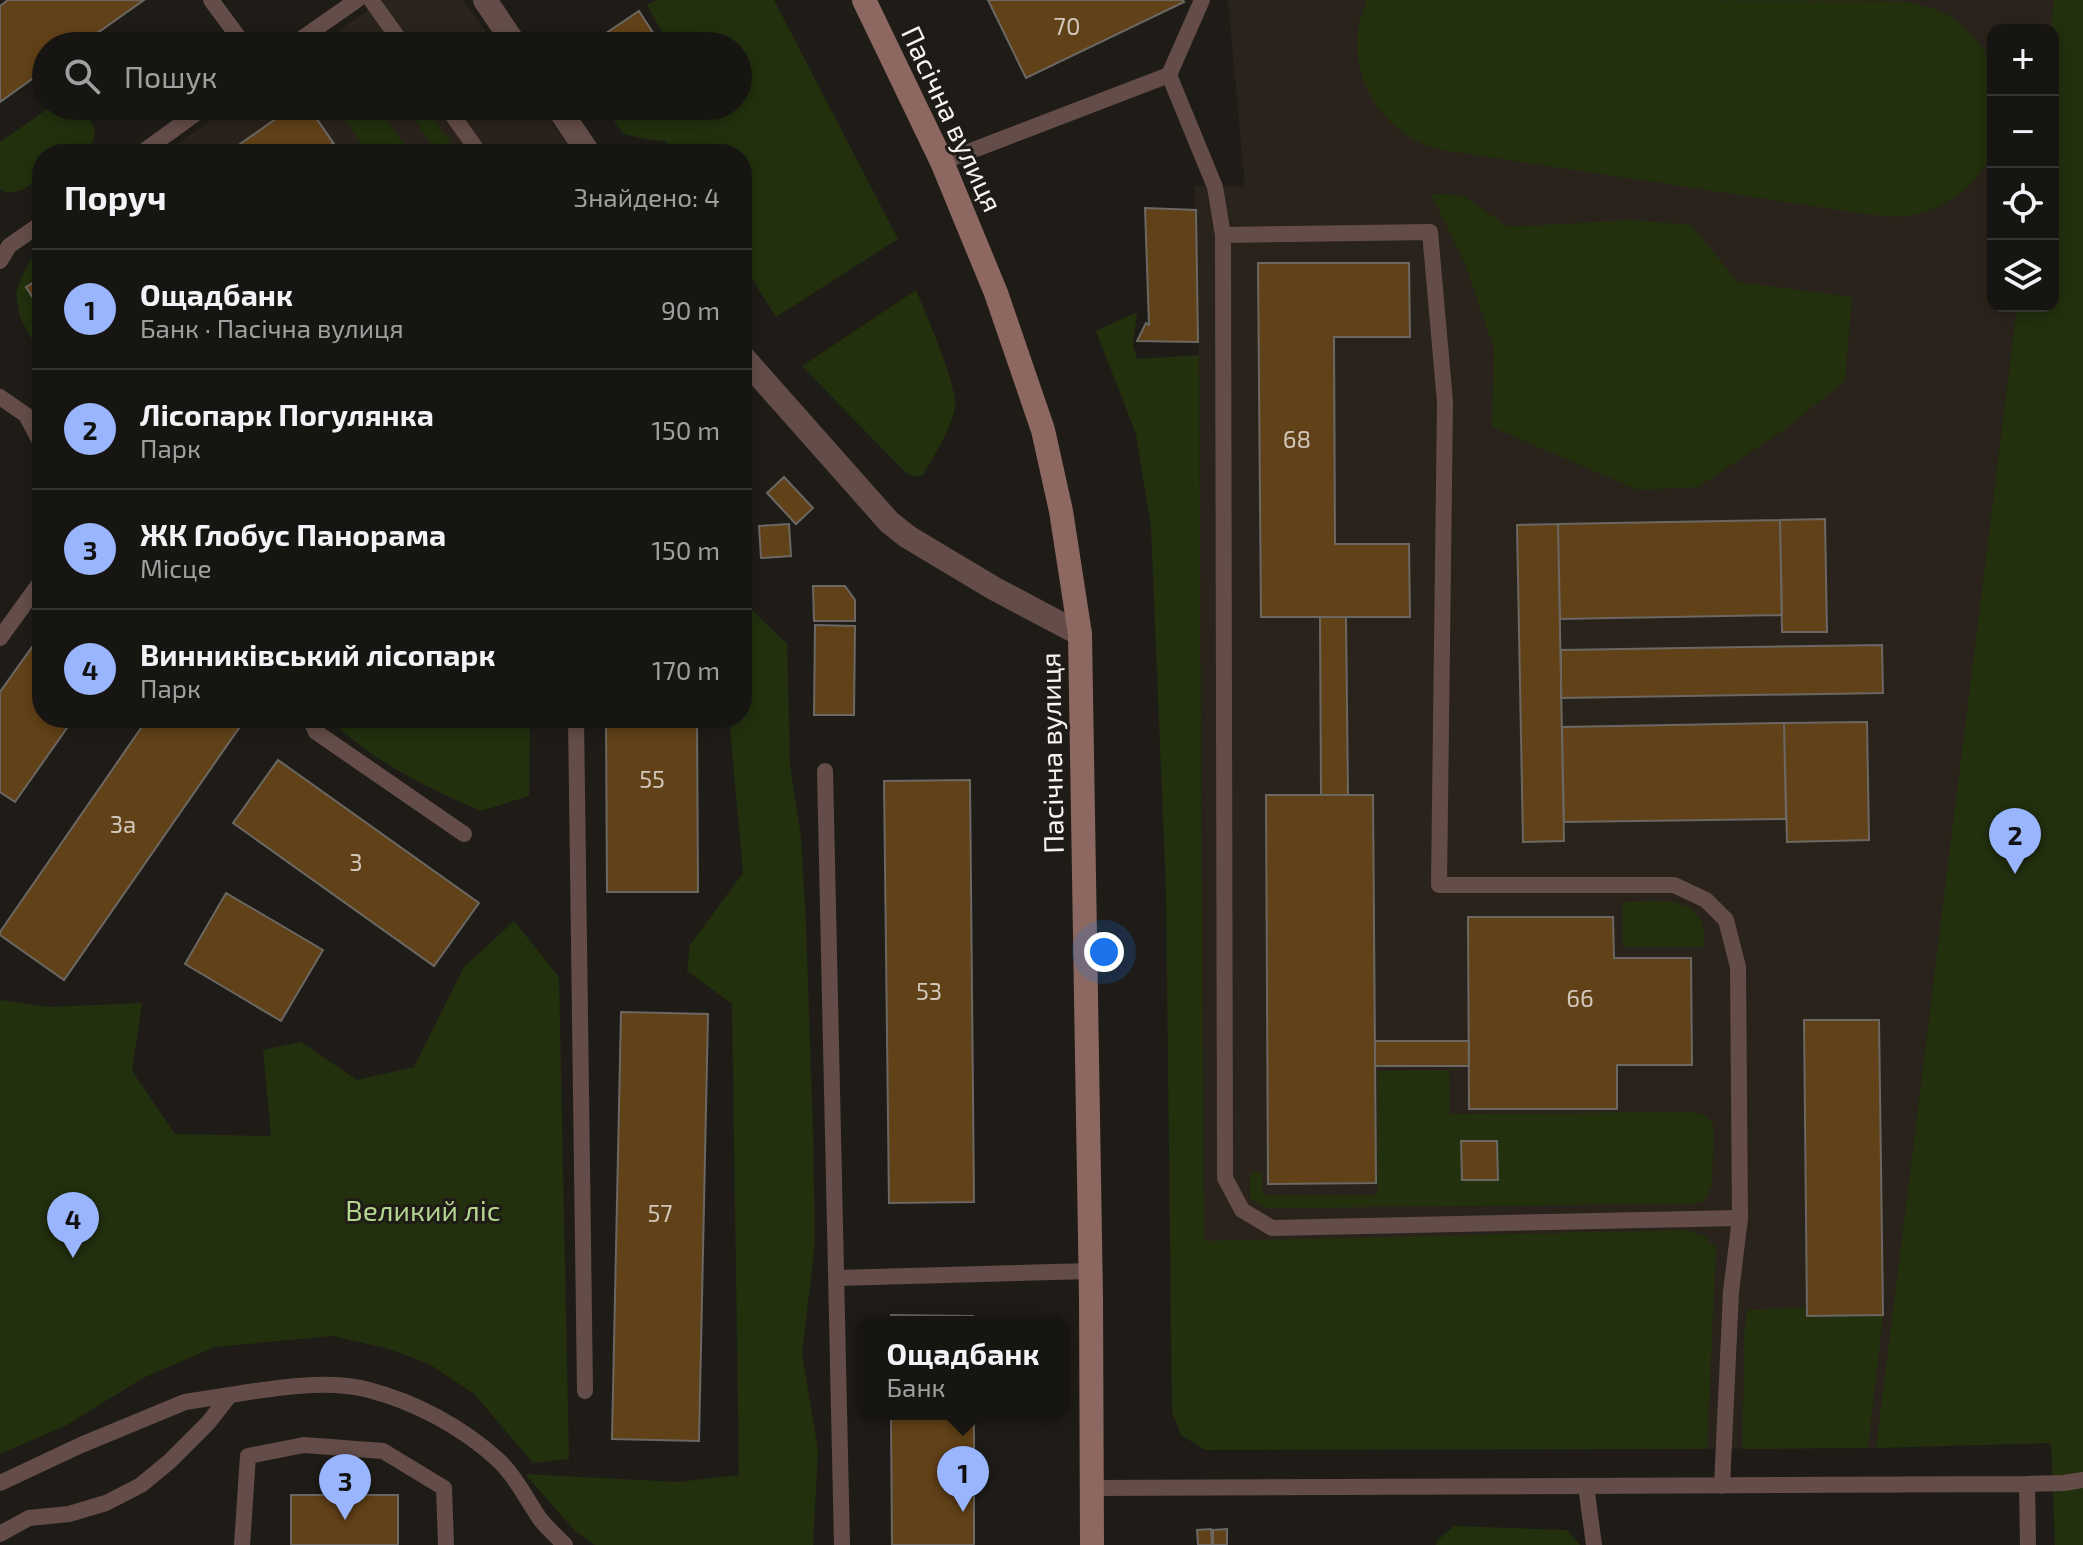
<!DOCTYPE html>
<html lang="uk">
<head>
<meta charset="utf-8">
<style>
	:root { --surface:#171512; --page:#201e1b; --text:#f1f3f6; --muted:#9e9f9f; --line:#363432; --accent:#98b5fd }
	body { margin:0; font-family:"Exo 2",sans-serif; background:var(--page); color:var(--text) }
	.controls { position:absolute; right:24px; top:24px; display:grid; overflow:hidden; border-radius:16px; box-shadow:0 4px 12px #0003 }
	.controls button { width:72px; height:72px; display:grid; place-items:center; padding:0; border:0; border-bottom:2px solid var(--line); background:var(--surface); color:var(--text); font:40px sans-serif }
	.you { position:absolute; left:1104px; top:952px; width:28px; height:28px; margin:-20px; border:6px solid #fff; border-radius:50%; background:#1a73e8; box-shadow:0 0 0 12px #1a73e833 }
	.badge { display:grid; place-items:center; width:52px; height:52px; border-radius:50%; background:var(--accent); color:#111; font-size:26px; font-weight:700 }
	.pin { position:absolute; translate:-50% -66px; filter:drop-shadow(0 2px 4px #0008) }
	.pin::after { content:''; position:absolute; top:42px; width:28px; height:24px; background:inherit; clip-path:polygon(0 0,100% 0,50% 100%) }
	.popup { position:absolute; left:857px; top:1316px; width:212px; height:104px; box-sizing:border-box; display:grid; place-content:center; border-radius:16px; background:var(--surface); filter:drop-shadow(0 2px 6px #0005); font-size:26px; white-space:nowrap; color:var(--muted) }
	.popup b { font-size:30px; color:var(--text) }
	.popup::after { content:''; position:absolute; left:50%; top:100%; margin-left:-16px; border:16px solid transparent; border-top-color:var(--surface) }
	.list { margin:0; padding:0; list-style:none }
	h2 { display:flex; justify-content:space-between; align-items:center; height:104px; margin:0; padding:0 32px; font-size:34px }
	h2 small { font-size:26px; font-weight:400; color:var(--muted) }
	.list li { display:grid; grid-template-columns:52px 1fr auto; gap:24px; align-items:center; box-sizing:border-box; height:120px; padding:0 32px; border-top:2px solid var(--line) }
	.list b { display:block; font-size:30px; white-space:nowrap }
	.list p { margin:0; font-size:26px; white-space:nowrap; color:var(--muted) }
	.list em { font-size:26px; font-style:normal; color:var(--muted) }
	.icon { flex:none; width:44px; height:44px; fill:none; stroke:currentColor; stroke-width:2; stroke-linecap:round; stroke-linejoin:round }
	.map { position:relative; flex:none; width:2083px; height:1545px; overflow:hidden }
	.search { position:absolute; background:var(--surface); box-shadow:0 4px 12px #0003; left:32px; top:32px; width:720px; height:88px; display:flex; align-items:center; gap:20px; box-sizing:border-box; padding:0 28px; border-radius:44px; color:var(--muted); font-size:30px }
	.panel { position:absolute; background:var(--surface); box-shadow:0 4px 12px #0003; left:32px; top:144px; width:720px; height:584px; border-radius:32px }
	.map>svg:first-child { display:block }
	.built { fill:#2a231b }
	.green { fill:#22300e }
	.building { fill:#614117; stroke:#6b6763; stroke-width:2 }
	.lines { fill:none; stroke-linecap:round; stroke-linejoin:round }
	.lane { stroke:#644d48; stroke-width:16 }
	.street { stroke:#644d48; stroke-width:24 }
	.secondary { stroke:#8c6860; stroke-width:24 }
	.labels { text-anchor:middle; stroke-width:6; stroke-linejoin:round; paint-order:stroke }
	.number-label { font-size:24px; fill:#d1c7bb }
	.street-label { font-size:28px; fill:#f6f4f2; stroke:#1f1c18 }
	.park-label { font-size:28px; fill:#b4d58d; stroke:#1f1c18 }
</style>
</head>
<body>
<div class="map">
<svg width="2083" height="1545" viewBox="0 0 2083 1545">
	<rect width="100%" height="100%" fill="#1f1c18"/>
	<path class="built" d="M383 0H463L496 46H317Z
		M1228 0H2055L2052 30H1993V306H2021L1876 1448 1205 1450 1199 355 1198 342 1137 341 1146 323 1149 324 1145 208 1195 210V186L1245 187Z
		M231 106H540L574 154H163Z"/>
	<path class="green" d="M656 0H774L898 239 776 317 742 263V154H674L666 141 651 140 624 134 603 106H738V46H670L647 5Z
		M1367 0 1903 1C1913 4 1925 6 1935 9 1961 19 1984 43 1993 69V149C1981 185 1945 209 1909 216 1897 218 1883 215 1872 215L1462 153C1450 151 1436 150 1425 145 1380 126 1352 79 1358 30 1359 20 1364 9 1367 0Z
		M2054 0H2083V1545H2055L2051 1443 1876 1448 2017 306H2053V30H2051Z
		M52 106H83L95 129 93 142 76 154H42V177L22 190 6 193 0 189V142Z
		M361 106H377L411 154H369L344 118Z
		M405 106H425L458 154H438Z
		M1431 194 1462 195 1508 227 1632 220 1691 225 1738 282 1852 297 1845 381 1788 427 1698 487 1638 490 1492 427 1494 349 1466 266Z
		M42 253V359L20 317 16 293 23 274 32 258Z
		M916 290C925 312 959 389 955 408 950 432 934 455 923 475L914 477 904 471 802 366Z
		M1137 312 1133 345 1137 359 1199 355 1204 1241 1685 1230 1704 1236 1716 1248 1707 1449 1205 1450 1181 1435 1172 1412 1166 890 1151 527 1136 434 1096 331Z
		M752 610 787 644 790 765 801 838 806 924 813 1133 815 1243 802 1354 818 1450 813 1545H595L575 1531 525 1474 677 1482 739 1475 732 1004 687 971 690 945 743 873 729 718H742V636Z
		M329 718H530L529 796 481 811C426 787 371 761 329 718Z
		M1623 902C1649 902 1695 893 1703 927 1705 933 1704 941 1704 947H1623Z
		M514 921 559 977 569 1459 533 1463 474 1394 429 1364 389 1349 333 1336 215 1347 143 1378 65 1426 0 1454V1000L49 1007 142 1003 132 1071 175 1134 271 1136 263 1050 301 1042 357 1080 414 1067 464 967Z
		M1449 1070 1450 1114 1690 1112 1705 1115 1714 1126 1712 1186 1704 1201 1693 1204 1267 1208 1250 1198V1173L1262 1172 1263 1195H1377V1071Z
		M1808 1307V1316L1883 1315 1868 1448 1742 1449 1745 1322 1748 1310Z
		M1454 1526 1567 1530 1580 1545H1436L1437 1541Z"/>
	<path class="building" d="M8 0H144L79 46H46V69L0 102V6Z
		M988 0H1183L1184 2 1026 78Z
		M639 11 661 45 660 46H587Z
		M294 106H308L341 154H226Z
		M294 106H308L333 143 316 154H226Z
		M1145 208 1196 210 1198 342 1137 341 1146 323 1149 325Z
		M1258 263H1409L1410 337H1334L1335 544H1409L1410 617H1261Z
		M42 277V312L26 287Z
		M784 477 813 508 796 524 767 493Z
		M1825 519 1827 632H1782L1780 520Z
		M1780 520 1782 615 1560 619 1558 524Z
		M789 524 791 556 761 558 759 526Z
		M1558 524 1564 841 1523 842 1517 525Z
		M813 586H845L855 600V621H814Z
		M1320 617H1346L1348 795H1321Z
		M815 625 855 626 854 715H814Z
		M42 633V718H74L15 802 0 792V692Z
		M1882 645 1883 693 1561 698V650Z
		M148 718H246L64 980 0 935V932Z
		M606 718H697L698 892H607Z
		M1867 722 1869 840 1787 842 1784 723Z
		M1784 723 1786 819 1564 822 1562 727Z
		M278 760 479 903 434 966 233 823Z
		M970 780 974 1202 889 1203 884 781Z
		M1266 795H1373L1376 1183 1268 1184Z
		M226 893 323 950 281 1021 185 964Z
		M1468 917H1613L1614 958H1691L1692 1065H1617V1109H1469Z
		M621 1012 708 1014 699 1441 612 1439Z
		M1804 1020H1879L1883 1315 1807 1316Z
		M1375 1041H1469V1066H1375Z
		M1461 1141H1497L1498 1180H1462Z
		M891 1315 973 1316V1322H891Z
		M891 1414H974V1545H892Z
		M291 1495H398V1545H291Z
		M1211 1529 1212 1545H1198L1197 1530Z
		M1227 1529V1545H1213V1530Z"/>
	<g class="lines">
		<path class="lane" d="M211 0 245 46
			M371 0 404 46
			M291 46 357 0
			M1169 75 1202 0
			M446 106 480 154
			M140 154 206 106
			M942 162 1169 75 1215 187 1223 235 1225 1178 1242 1210 1272 1228 1740 1218
			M1223 235 1430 232 1445 402 1439 885H1674L1706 900 1726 920 1738 967 1740 1218 1731 1292 1722 1486
			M0 261 9 246 42 223
			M0 397 26 415 42 445
			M0 638 42 580
			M310 718 316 732 464 834
			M576 718 585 1391
			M825 771 842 1545
			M837 1278 1091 1271
			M0 1483 81 1445 185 1402 230 1395
			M2027 1484 2028 1545
			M1586 1486 1594 1545
			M1091 1488 2027 1484 2064 1483 2083 1480
			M0 1534 29 1518 69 1514 106 1503 141 1485 170 1461 208 1423 230 1395C273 1388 326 1379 369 1390 415 1402 462 1427 497 1459 514 1474 527 1500 540 1519 547 1528 557 1537 565 1545
			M242 1545 248 1456 304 1445 383 1451 444 1488 446 1545"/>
		<path class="street" d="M485 0 516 46
			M557 106 589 154
			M742 356 889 522 908 537 995 589 1080 634"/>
		<path class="secondary" d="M864 0 942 162 996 293 1043 430 1061 511 1080 634 1091 1299 1092 1545"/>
	</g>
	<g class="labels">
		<g class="number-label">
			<text x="1067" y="35">70</text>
			<text x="1297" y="448">68</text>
			<text x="652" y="788">55</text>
			<text x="123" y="833">3а</text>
			<text x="356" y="871">3</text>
			<text x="929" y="1000">53</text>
			<text x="1580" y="1007">66</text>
			<text x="660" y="1222">57</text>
		</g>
		<g class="street-label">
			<text transform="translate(952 119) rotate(65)" y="10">Пасічна вулиця</text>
			<text transform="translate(1052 753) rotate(-91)" y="10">Пасічна вулиця</text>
		</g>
		<g class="park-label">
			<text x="423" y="1221">Великий ліс</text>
		</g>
	</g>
</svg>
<div class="controls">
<button>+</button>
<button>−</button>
<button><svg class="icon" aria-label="locate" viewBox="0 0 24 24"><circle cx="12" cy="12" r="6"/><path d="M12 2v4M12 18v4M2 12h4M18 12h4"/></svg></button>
<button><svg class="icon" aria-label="layers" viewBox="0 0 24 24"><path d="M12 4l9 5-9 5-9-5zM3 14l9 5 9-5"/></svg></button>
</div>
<div class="you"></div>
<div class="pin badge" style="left:963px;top:1512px">1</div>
<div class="popup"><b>Ощадбанк</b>Банк</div>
<div class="pin badge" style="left:2015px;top:874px">2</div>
<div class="pin badge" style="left:345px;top:1520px">3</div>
<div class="pin badge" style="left:73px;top:1258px">4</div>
<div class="search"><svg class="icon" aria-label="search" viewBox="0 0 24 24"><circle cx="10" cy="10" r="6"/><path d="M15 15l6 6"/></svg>Пошук</div>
<section class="panel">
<h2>Поруч<small>Знайдено: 4</small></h2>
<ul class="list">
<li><span class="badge">1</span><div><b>Ощадбанк</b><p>Банк · Пасічна вулиця</p></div><em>90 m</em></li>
<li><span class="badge">2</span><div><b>Лісопарк Погулянка</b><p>Парк</p></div><em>150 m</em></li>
<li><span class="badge">3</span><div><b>ЖК Глобус Панорама</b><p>Місце</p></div><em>150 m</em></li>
<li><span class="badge">4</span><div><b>Винниківський лісопарк</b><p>Парк</p></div><em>170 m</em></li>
</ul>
</section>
</div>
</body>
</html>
